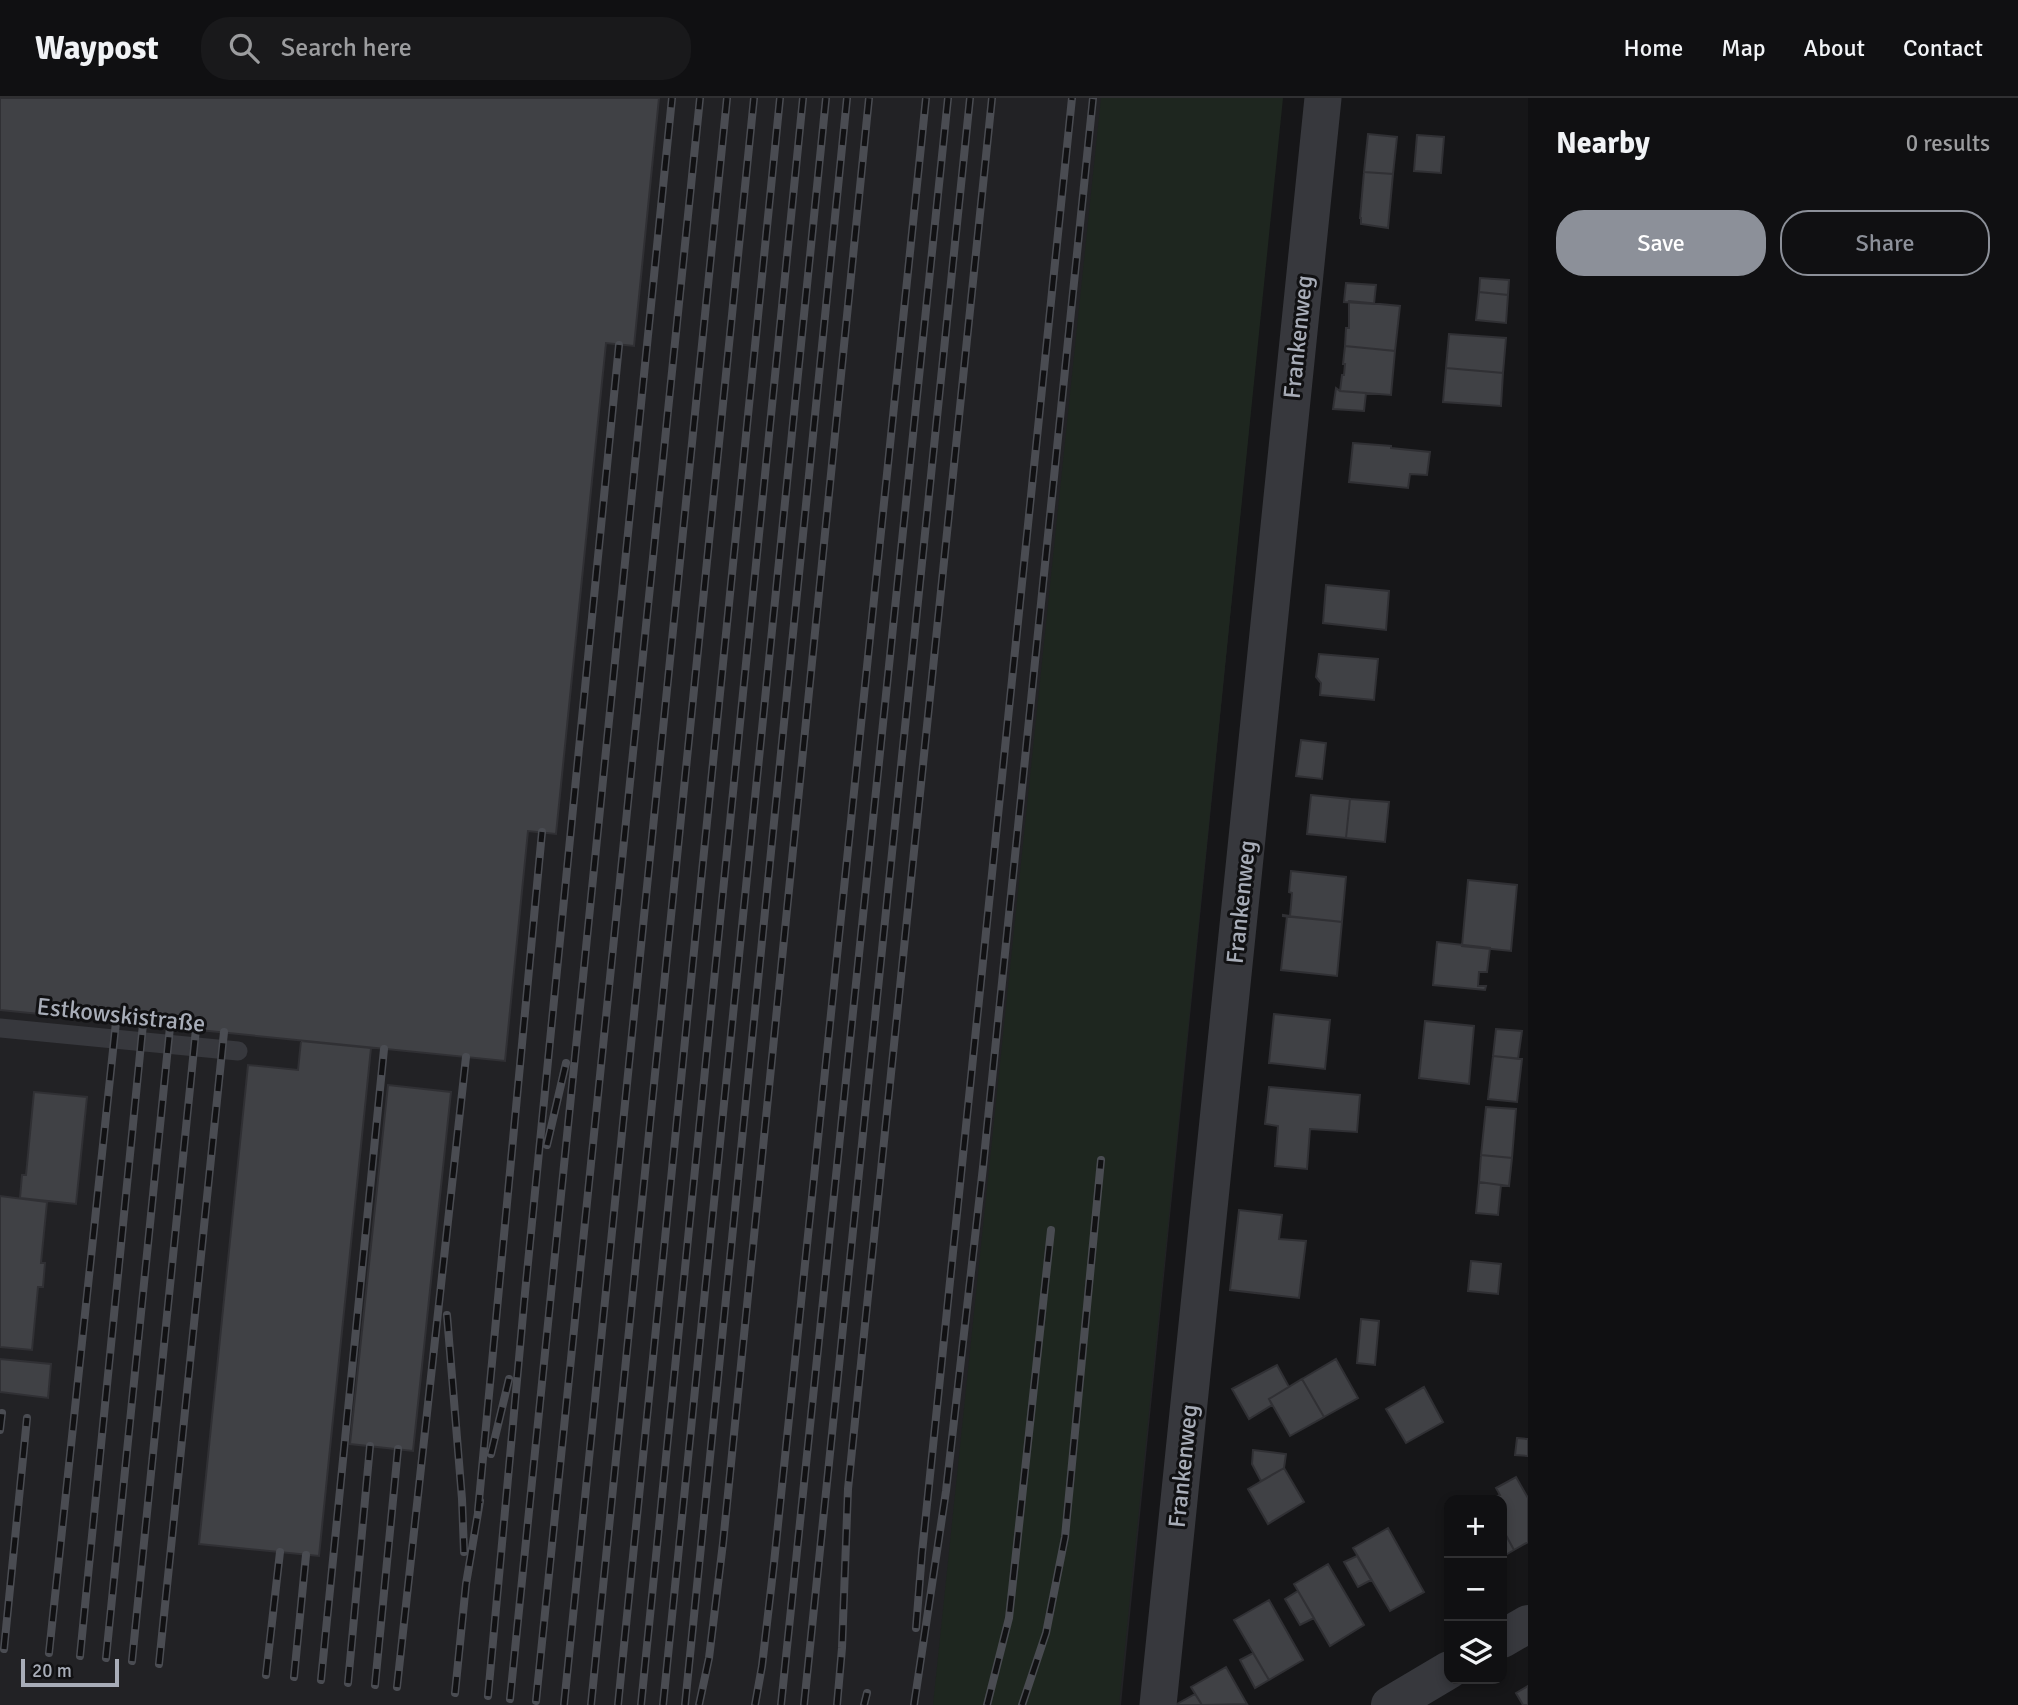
<!DOCTYPE html>
<html lang="en">
<head>
<meta charset="utf-8">
<style>
	:root { --surface:#101012; --page:#19191b; --text:#f1f3f6; --muted:#9c9d9f; --line:#303032; --accent:#8c9099 }
	body { margin:0; font-family:Signika,sans-serif; background:var(--page); color:var(--text) }
	.controls { position:absolute; right:21px; bottom:21px; display:grid; overflow:hidden; border-radius:14px; box-shadow:0 4px 10px #0003 }
	.controls button { width:63px; height:63px; display:grid; place-items:center; padding:0; border:0; border-bottom:2px solid var(--line); background:var(--surface); color:var(--text); font:35px sans-serif }
	.scale { position:absolute; left:21px; bottom:18px; width:98px; box-sizing:border-box; padding-left:7px; border:4px solid #a8adb8; border-top:0; font-size:19px; line-height:24px; white-space:nowrap; color:#a8adb8; -webkit-text-stroke:5px #111113; paint-order:stroke }
	.list { margin:0; padding:0; list-style:none }
	h2 { display:flex; justify-content:space-between; align-items:center; height:91px; margin:0; padding:0 28px; font-size:30px }
	h2 small { font-size:23px; font-weight:400; color:var(--muted) }
	.actions { display:flex; gap:14px; padding:21px 28px }
	.actions a { flex:1; padding:16px 0; border:2px solid var(--accent); border-radius:28px; text-align:center; font-size:24px; color:var(--accent) }
	.actions .main { background:var(--accent); color:#fff }
	.icon { flex:none; width:38px; height:38px; fill:none; stroke:currentColor; stroke-width:2; stroke-linecap:round; stroke-linejoin:round }
	.map { position:relative; flex:none; width:1528px; height:1607px; overflow:hidden }
	header { display:flex; align-items:center; gap:42px; box-sizing:border-box; height:98px; padding:0 35px; background:var(--surface); border-bottom:2px solid var(--line) }
	header strong { font-size:33px }
	nav { display:flex; gap:38px; margin-inline-start:auto; font-size:24px }
	.search { width:490px; height:63px; background:var(--page); display:flex; align-items:center; gap:18px; box-sizing:border-box; padding:0 24px; border-radius:28px; color:var(--muted); font-size:26px }
	main { display:flex }
	aside { flex:1; background:var(--surface) }
	.map>svg:first-child { display:block }
	.built { fill:#222225 }
	.green { fill:#1e261f }
	.building { fill:#404145; stroke:#303034; stroke-width:2 }
	.lines { fill:none; stroke-linecap:round; stroke-linejoin:round }
	.service { stroke:#37383d; stroke-width:19 }
	.minor { stroke:#37383d; stroke-width:37 }
	.tertiary { stroke:#37383d; stroke-width:38 }
	.rail-casing { stroke:#4a4c52; stroke-width:8 }
	.rail { stroke:#111113; stroke-width:5; stroke-dasharray:16; stroke-linecap:butt }
	.labels { text-anchor:middle; stroke-width:6; stroke-linejoin:round; paint-order:stroke }
	.street-label { font-size:24px; fill:#a8adb8; stroke:#111113 }
</style>
</head>
<body>
<header>
<strong>Waypost</strong>
<div class="search"><svg class="icon" aria-label="search" viewBox="0 0 24 24"><circle cx="10" cy="10" r="6"/><path d="M15 15l6 6"/></svg>Search here</div>
<nav><a>Home</a><a>Map</a><a>About</a><a>Contact</a></nav>
</header>
<main>
<div class="map">
<svg width="1528" height="1607" viewBox="0 0 1528 1607">
	<rect width="100%" height="100%" fill="#161618"/>
	<path class="built" d="M0 0H1282L1121 1607H0Z"/>
	<path class="green" d="M1101 0H1283L1119 1607H933Z"/>
	<path class="building" d="M0 0H659L634 248 606 245 556 736 528 733 505 963 0 912Z
		M1368 36 1397 39 1393 76 1364 74Z
		M1417 37 1444 39 1441 75 1414 73Z
		M1364 74 1393 76 1388 130 1361 126V120H1360Z
		M1480 180 1509 182 1508 197 1479 194Z
		M1346 185 1376 187 1374 206 1344 204Z
		M1479 194 1508 197 1506 225 1476 222Z
		M1349 203 1400 208 1395 253 1345 248 1346 230H1349Z
		M1449 236 1506 240 1503 275 1446 270Z
		M1345 248 1395 253 1391 297 1340 293 1342 277H1344L1345 266H1343Z
		M1446 270 1503 275 1501 308 1443 304Z
		M1336 290 1340 293 1366 295 1364 313 1333 311Z
		M1353 345 1391 348V350L1430 354 1427 377 1410 376 1408 390 1349 384Z
		M1326 487 1389 493 1386 532 1323 525Z
		M1319 556 1378 561 1374 602 1320 597 1321 585 1316 579Z
		M1301 642 1326 645 1322 681 1296 678Z
		M1311 697 1350 701 1346 740 1307 736Z
		M1350 701 1389 704 1385 744 1346 740Z
		M1291 773 1346 779 1342 824 1283 818V817L1290 818 1292 795 1289 794Z
		M1468 782 1517 787 1511 853 1462 848Z
		M1287 818 1342 824 1337 878 1281 872Z
		M1437 844 1490 850 1487 874H1479L1478 888H1486L1485 892 1433 887Z
		M1274 916 1330 922 1325 971 1269 965Z
		M1425 923 1474 928 1469 986 1419 980Z
		M1496 931 1522 933 1518 961 1493 958Z
		M301 943 371 950 319 1458 199 1446 248 967 298 972Z
		M1493 958 1522 961 1517 1004 1488 1001Z
		M388 987 451 994 413 1353 350 1346Z
		M1269 989 1360 997 1357 1034 1310 1031 1307 1071 1275 1068 1278 1028 1265 1026Z
		M34 994 87 999 76 1106 20 1100 22 1077H26Z
		M1486 1009 1516 1011 1512 1060 1481 1057Z
		M1481 1057 1512 1060 1509 1088 1479 1084Z
		M1479 1084 1501 1087 1498 1117 1476 1115Z
		M0 1098 47 1104 41 1165H45L43 1189H38L32 1252 0 1249Z
		M1239 1112 1282 1117 1279 1141 1306 1143 1299 1200 1230 1192Z
		M1471 1163 1501 1166 1498 1196 1468 1193Z
		M1361 1221 1379 1223 1375 1267 1357 1265Z
		M0 1261 51 1266 48 1300 0 1294Z
		M1336 1261 1358 1300 1324 1319 1302 1281Z
		M1277 1267 1289 1289 1269 1301 1272 1307 1249 1321 1232 1291Z
		M1302 1281 1324 1319 1290 1338 1269 1301Z
		M1424 1289 1443 1324 1406 1345 1386 1311Z
		M1517 1340 1528 1341V1358L1515 1357Z
		M1253 1352 1286 1356 1284 1370 1261 1383 1252 1366Z
		M1284 1370 1304 1404 1268 1426 1248 1391Z
		M1516 1379 1528 1400V1444L1514 1452 1502 1430V1402H1490L1500 1397 1496 1390Z
		M1388 1430 1424 1494 1390 1513 1353 1450Z
		M1502 1430 1514 1452 1502 1459Z
		M1357 1458 1371 1482 1358 1489 1344 1464Z
		M1328 1466 1364 1527 1330 1548 1294 1486Z
		M1298 1493 1314 1520 1300 1527 1285 1501Z
		M1269 1502 1303 1562 1269 1582 1234 1522Z
		M1253 1555 1269 1582 1255 1590 1240 1562Z
		M1226 1569 1247 1606 1202 1607 1191 1589Z
		M1528 1588V1607H1523L1516 1595Z
		M1195 1596 1202 1607H1178L1177 1606Z"/>
	<g class="lines">
		<path class="service" d="M0 930 238 953"/>
		<path class="minor" d="M1158 1607 1323 0"/>
		<path class="tertiary" d="M1502 1541 1528 1526
			M1390 1607 1449 1572"/>
		<g class="rail-casing">
			<path id="rail" d="M547 1047 566 965
				M447 1217 462 1401 464 1454
				M0 1332 2 1315
				M491 1356 509 1281
				M478 1413 542 734
				M916 1530 922 1455 1072 0
				M4 1551 27 1320
				M49 1555 116 924
				M80 1558 143 926
				M106 1560 170 929
				M132 1563 196 931
				M159 1566 224 934
				M266 1577 280 1454
				M294 1579 306 1457
				M321 1582 384 951
				M348 1585 370 1348
				M375 1587 398 1351
				M397 1589 466 959
				M455 1595 466 1486 480 1403
				M488 1598 525 1195 619 247
				M510 1601 672 0
				M536 1603 700 0
				M564 1607 727 0
				M591 1607 754 0
				M618 1607 780 0
				M641 1607 803 0
				M663 1607 826 0
				M685 1607 847 0
				M699 1607 709 1560 723 1445 869 0
				M755 1607 762 1568 774 1465 926 0
				M781 1607 948 0
				M804 1607 970 0
				M837 1607 842 1550 848 1391 992 0
				M864 1607 867 1595
				M914 1607 946 1393 983 1069 1093 0
				M987 1607 1009 1520 1051 1132
				M1022 1607 1046 1535 1065 1439 1101 1062"/>
		</g>
		<use href="#rail" class="rail"/>
	</g>
	<g class="labels">
		<g class="street-label">
			<text transform="translate(1298 239) rotate(-84)" y="8">Frankenweg</text>
			<text transform="translate(1241 804) rotate(-84)" y="8">Frankenweg</text>
			<text transform="translate(121 917) rotate(6)" y="8">Estkowskistraße</text>
			<text transform="translate(1183 1368) rotate(-84)" y="8">Frankenweg</text>
		</g>
	</g>
</svg>
<div class="controls">
<button>+</button>
<button>−</button>
<button><svg class="icon" aria-label="layers" viewBox="0 0 24 24"><path d="M12 4l9 5-9 5-9-5zM3 14l9 5 9-5"/></svg></button>
</div>
<div class="scale">20 m</div>
</div>
<aside>
<h2>Nearby<small>0 results</small></h2>
<ul class="list">
</ul>
<div class="actions"><a class="main">Save</a><a>Share</a></div>
</aside>
</main>
</body>
</html>
